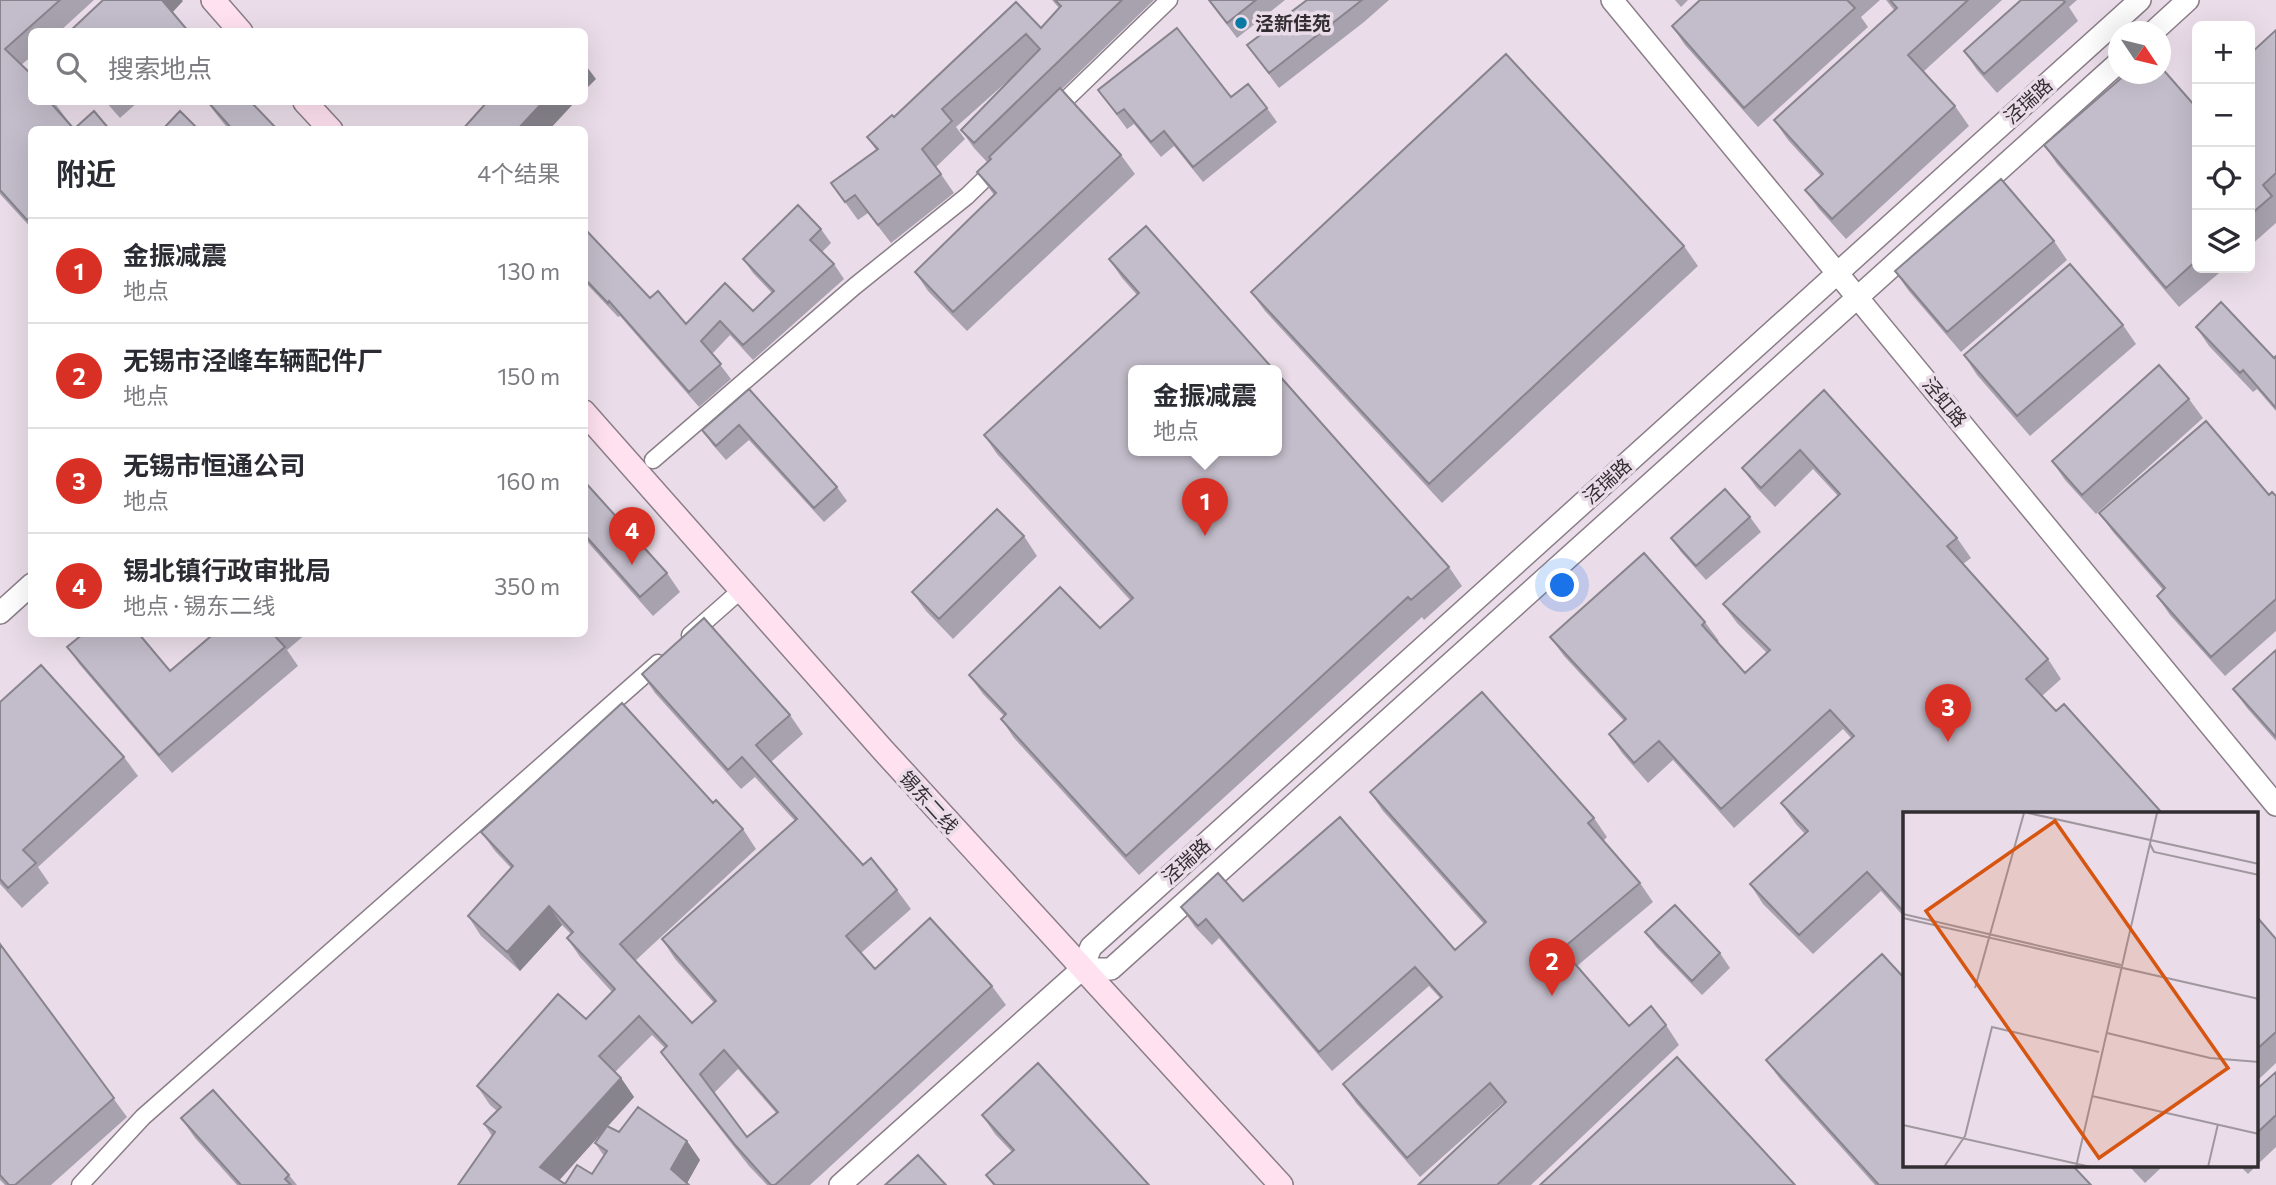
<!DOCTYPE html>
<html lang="zh">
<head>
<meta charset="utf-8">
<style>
	:root { --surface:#fff; --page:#f2f2f3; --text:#2b2b33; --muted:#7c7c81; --line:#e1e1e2; --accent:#d93025 }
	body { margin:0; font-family:Commissioner,"Noto Sans SC",sans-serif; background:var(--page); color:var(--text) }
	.controls { position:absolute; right:21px; top:21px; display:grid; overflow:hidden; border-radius:10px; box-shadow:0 7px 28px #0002 }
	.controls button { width:63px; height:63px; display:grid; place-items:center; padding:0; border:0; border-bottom:2px solid var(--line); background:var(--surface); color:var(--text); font:35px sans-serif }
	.compass { position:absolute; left:2108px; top:21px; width:63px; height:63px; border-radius:50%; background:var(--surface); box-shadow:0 7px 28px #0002; rotate:125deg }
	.you { position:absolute; left:1563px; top:586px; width:24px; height:24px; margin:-18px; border:5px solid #fff; border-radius:50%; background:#1a73e8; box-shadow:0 0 0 10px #1a73e833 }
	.badge { display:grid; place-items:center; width:46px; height:46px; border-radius:50%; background:var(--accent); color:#fff; font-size:23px; font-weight:700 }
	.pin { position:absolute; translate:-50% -58px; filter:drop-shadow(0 2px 4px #0008) }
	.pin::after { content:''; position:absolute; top:37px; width:24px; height:21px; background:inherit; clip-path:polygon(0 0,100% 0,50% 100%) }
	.popup { position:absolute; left:1128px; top:365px; width:154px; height:91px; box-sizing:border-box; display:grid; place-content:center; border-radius:10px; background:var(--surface); filter:drop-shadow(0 2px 5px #0005); font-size:23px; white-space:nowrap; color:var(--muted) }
	.popup b { font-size:26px; color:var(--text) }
	.popup::after { content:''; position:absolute; left:50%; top:100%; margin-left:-14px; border:14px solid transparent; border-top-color:var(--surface) }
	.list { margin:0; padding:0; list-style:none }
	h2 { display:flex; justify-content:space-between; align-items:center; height:91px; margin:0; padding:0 28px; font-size:30px }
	h2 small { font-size:23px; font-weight:400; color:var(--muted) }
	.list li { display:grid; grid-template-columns:46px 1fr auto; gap:21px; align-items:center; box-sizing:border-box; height:105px; padding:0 28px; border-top:2px solid var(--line) }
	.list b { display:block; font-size:26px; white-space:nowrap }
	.list p { margin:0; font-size:23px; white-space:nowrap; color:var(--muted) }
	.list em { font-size:23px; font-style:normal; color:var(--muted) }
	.icon { flex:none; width:38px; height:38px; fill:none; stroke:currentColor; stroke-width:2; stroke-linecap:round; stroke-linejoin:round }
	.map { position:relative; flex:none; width:2276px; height:1185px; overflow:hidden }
	.search { position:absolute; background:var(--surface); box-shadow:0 7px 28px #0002; left:28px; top:28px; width:560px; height:77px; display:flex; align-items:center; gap:18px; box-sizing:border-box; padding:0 24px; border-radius:10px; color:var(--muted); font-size:26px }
	.panel { position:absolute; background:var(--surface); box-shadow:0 7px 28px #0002; left:28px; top:126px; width:560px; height:511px; border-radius:10px }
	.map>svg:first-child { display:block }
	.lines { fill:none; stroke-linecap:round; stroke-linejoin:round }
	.minor-casing { stroke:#8a7e88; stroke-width:19 }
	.tertiary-casing { stroke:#8a7e88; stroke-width:24 }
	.secondary-casing { stroke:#8a7e88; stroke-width:26 }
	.minor { stroke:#fff; stroke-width:16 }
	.tertiary { stroke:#fff; stroke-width:21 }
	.secondary { stroke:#ffe1f0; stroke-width:23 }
	.wall { fill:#a8a2ae; fill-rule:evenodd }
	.shaded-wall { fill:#88848d }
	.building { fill:#c3bcca; stroke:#88848d; stroke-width:2; fill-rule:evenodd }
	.poi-dot { fill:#087aa3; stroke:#eadde9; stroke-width:2.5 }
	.labels { text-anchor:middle; stroke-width:7; stroke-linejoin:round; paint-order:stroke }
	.poi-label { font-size:19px; font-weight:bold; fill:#322d31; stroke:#eadde9; text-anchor:start }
	.street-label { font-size:19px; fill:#322d31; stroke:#eadde9 }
	.inset-road { fill:none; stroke:#a0979f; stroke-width:2 }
	.view { fill:#d65510; fill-opacity:0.15; stroke:#d65510; stroke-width:3.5 }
	.inset-edge { fill:none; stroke:#322d31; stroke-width:3.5 }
</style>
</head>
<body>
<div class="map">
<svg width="2276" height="1185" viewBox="0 0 2276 1185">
	<rect width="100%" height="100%" fill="#eadde9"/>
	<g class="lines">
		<g class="minor-casing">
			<path id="minor" d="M1055 110 1169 0
				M653 460 855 286 967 196 999 165
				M690 635 741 590
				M80 1185 143 1117 658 663"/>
		</g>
		<g class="tertiary-casing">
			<path id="tertiary" d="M1612 0 2276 805
				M2153 32 2188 0
				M0 613 32 584
				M1082 969H1111L2118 63
				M840 1185 1082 969 1091 947 2140 0"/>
		</g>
		<g class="secondary-casing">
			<path id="secondary" d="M213 0 241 32
				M305 102 331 130
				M584 412 882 749 1281 1185"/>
		</g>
		<use href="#minor" class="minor"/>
		<use href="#tertiary" class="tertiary"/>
		<use href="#secondary" class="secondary"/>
	</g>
	<path class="wall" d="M0 0H94L59 32H32V56L21 65 32 102H54L74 129 110 130H32V229L0 194Z
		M1052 0H1154L1062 89 1121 155 1135 174 967 331 928 291 915 272 994 195 977 172 990 159 987 162 974 148 961 130 1021 69 956 127 965 139 936 167 954 193 891 243 868 213 858 220 831 183 876 150 867 137 894 117 1016 2 1041 28 1059 8Z
		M1208 0H1285L1237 38Z
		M1307 0H1389L1364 22 1279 88 1247 45Z
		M1675 0H1688L1681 7Z
		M1700 0H1880L1861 17 1868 27 1758 127 1685 45 1672 26Z
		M1886 0H2002L1923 72 1955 106 1969 126 1846 239 1819 209 1805 190 1821 176 1788 140 1774 120 1894 10Z
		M2021 0H2077L2069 7 2078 21 1997 93 1977 70 1964 51Z
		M2276 30V223L2250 246V54Z
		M1098 90 1231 97 1267 108 1277 122 1203 182 1174 146 1161 157 1134 124 1127 129Z
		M106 102H138L120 118Z
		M207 102H251L278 130H229L217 115Z
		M2197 103V268H2225L2179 307 2057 164 2044 145 2194 105Z
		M584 228 650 298 686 324 753 311 772 293 753 273 743 259 821 229 831 243 822 252 834 264 844 279 753 360 730 335 712 354 731 379 699 407 620 316 618 317 584 281Z
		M2054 241 2067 260 1961 352 1908 290 1895 271Z
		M1684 246 1698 266 1442 503 1265 311 1251 292Z
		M1109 259 1449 567 1462 586 1424 620 1422 617 1139 875 1014 738 1001 719 1004 716 983 694 969 675 1100 628 1130 600 997 454 984 435 1137 295 1122 278Z
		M2123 325 2136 344 2030 436 1977 375 1964 355Z
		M2196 327 2274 358 2276 356V411L2257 389 2253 392 2209 346Z
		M749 389 837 487 847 501 824 522 749 440 726 460 712 444 702 430Z
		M1824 390 1957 538 1971 558 1963 564 2048 659 2061 679 2042 696 2163 814H1905V918L1881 891 1813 954 1763 904 1750 884 1805 834 1795 823 1781 803 1852 739 1843 729 1734 828 1673 760 1648 783 1622 753 1609 734 1624 721 1564 656 1550 637 1705 622 1719 641 1717 642 1745 673 1767 653 1737 623 1723 604 1838 496 1813 469 1775 507 1756 487 1742 468Z
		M2189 399 2203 418 2096 514 2065 480 2052 461Z
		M584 481 667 573 680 592 653 616 584 538Z
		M2269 495 2276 496V631L2225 676 2170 615 2157 596 2163 590 2113 532 2099 513Z
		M1750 517 1761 532 1706 580 1681 552 1671 538Z
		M1024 536 1037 556 953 639 926 611 912 592Z
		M704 618 790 715 803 734 771 762 863 865 871 858 897 890 911 909 861 953 875 969 930 918 992 986 1006 1005 810 1185H767L749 1166 675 1071 661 1052 665 1048 652 1035 615 1072 621 1078 634 1097 608 1126 619 1132 638 1107 687 1141 700 1160 687 1183 689 1185H458L492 1136 484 1124 497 1111 490 1105 477 1086 558 994 586 1019 612 992 580 957 567 938 571 934 562 925 520 971 481 936 468 916 511 868 495 851 481 832 622 703 713 803 716 800 743 829 756 849 635 961 692 1023 714 1003 675 959 662 939 795 821 755 777 741 789 655 693 642 674ZM738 1069 777 1114 747 1137 714 1093ZM605 1129 595 1143 604 1156 592 1174 577 1165 565 1184 559 1180Z
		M206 634H306L287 650 298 666 172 773 80 665 67 647 170 671 209 637Z
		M2276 650V741L2247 708 2233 689Z
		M0 702 124 757 138 776 38 867 49 883 22 908 0 884Z
		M1370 792 1594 818 1607 837 1603 841 1640 883 1653 902 1577 966 1629 1026 1666 1025 1679 1045 1531 1185H1418L1504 1104 1503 1103 1420 1177 1356 1103 1343 1084 1440 998 1429 986 1332 1071 1219 938 1212 945 1195 927 1181 907 1243 901 1455 950 1484 924 1383 811Z
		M2257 917 2276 939V1063L2257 1081Z
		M1645 932 1720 953 1730 968 1702 995 1656 947Z
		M0 944 127 1117 51 1185H5L0 1180Z
		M1766 1060 2091 1185H1875L1780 1079Z
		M2276 1072V1147L2257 1165V1089Z
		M982 1115 1149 1185H993L986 1175 1012 1152 995 1134Z
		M181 1118 289 1175 297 1185H237L195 1138Z
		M2129 1166H2163L2145 1183Z
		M2240 1166H2256L2248 1174Z"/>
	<path class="shaded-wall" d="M161 0H182L183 1 171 14Z
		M584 63 596 79 584 91Z
		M543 102H575L549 130H517Z
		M549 906 562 925 520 971 507 952Z
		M621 1078 634 1097 555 1185 540 1167Z
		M687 1141 700 1160 686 1185 671 1169Z"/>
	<path class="building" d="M0 0H60L5 49 32 75V102H50L74 129 94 111 110 130H32V216L27 220 0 190Z
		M103 0H162L189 32H69Z
		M1055 0H1122L974 143 961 130 1040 49 1026 34 942 109 952 121 922 149 941 174 878 225 855 195 845 202 831 183 878 149 867 137 892 115 894 117 1016 2 1041 28 1061 6Z
		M1209 0H1256L1227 23Z
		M1307 0H1362L1269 73 1247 45Z
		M1700 0H1847L1855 8 1744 108 1672 26Z
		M1890 0H1968L1908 55 1955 106 1832 219 1805 190 1823 174 1774 120 1897 8Z
		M2021 0H2063L2065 2 1984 74 1964 51Z
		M1177 28 1231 97 1248 84 1267 108 1193 167 1164 131 1151 142 1124 109 1117 114 1098 90Z
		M2276 30V173L2263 185 2272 196 2250 215V54Z
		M1506 54 1684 246 1429 484 1251 292Z
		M2160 66 2194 105 2197 103V260L2166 288 2044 145 2126 74H2160Z
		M1060 88 1121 155 953 312 915 272 996 193 977 172 991 159 989 157Z
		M208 102H251L278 130H233Z
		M487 102H543L517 130H462Z
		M180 111 199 130H162Z
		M2001 179 2054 241 1947 332 1895 271Z
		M798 205 821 229 810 240 834 264 743 345 720 321 701 341 721 364 689 392 609 301 608 303 584 278V228L650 298 658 291 686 324 725 283 753 311 774 291 743 259Z
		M1146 226 1274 370H1133V450H1277V373L1449 567 1411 600 1408 597 1126 856 1001 719 1006 714 969 675 1060 587 1100 628 1133 598 984 435 1139 293 1109 259Z
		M2070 264 2123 325 2017 416 1964 355Z
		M2221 302 2274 358 2276 356V408L2243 370 2240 373 2196 327Z
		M2159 365 2189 399 2082 495 2052 461Z
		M749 389 837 487 814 508 739 425 716 446 702 430Z
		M1824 390 1957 538 1947 546 2048 659 2026 679 2056 711 2064 704 2163 814H1905V913L1867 872 1799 935 1750 884 1808 831 1781 803 1854 736 1830 710 1721 809 1659 741 1634 763 1609 734 1626 719 1550 637 1644 553 1705 622 1702 625 1745 673 1770 650 1723 604 1840 494 1800 450 1761 488 1742 468Z
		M2206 421 2269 495 2272 492 2276 496V599L2211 657 2157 596 2165 588 2099 513Z
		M584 481 667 573 640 597 584 534Z
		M1725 489 1750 517 1696 566 1671 538Z
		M997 509 1024 536 939 619 912 592Z
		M704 618 790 715 756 745 863 865 871 858 897 890 846 936 875 969 930 918 992 986 775 1185H771L736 1146 661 1052 667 1046 639 1016 599 1056 621 1078 540 1167 565 1184 577 1165 592 1174 607 1151 595 1143 607 1126 619 1132 638 1107 687 1141 671 1169 689 1185H458L495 1132 484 1124 501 1107 477 1086 558 994 586 1019 615 989 567 938 573 932 549 906 507 952 468 916 513 866 481 832 622 703 713 803 716 800 743 829 620 944 692 1023 716 1001 662 939 797 819 742 757 728 770 642 674ZM724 1050 778 1112 747 1137 700 1074Z
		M83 634H139L170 671 211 636 208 634H273L285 647 159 755 67 647Z
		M2276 650V737L2233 689Z
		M41 665 124 757 23 850 36 863 8 888 0 879V702Z
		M1482 692 1594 818 1588 823 1640 883 1562 949 1629 1026 1651 1006 1666 1025 1497 1185H1418L1506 1102 1490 1083 1407 1158 1343 1084 1442 997 1415 967 1319 1052 1206 919 1198 926 1181 907 1218 873 1243 901 1340 817 1455 950 1486 922 1370 792Z
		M1675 905 1720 953 1692 981 1645 932Z
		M2257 917 2276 939V1032L2257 1049Z
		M0 944 114 1098 15 1185H9L0 1175Z
		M1882 954 1905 979V1166H2073L2091 1185H1879L1766 1060Z
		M1677 1057 1795 1185H1540Z
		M1038 1063 1149 1185H995L986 1175 1014 1150 982 1115Z
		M2276 1072V1115L2257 1133V1089Z
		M213 1090 289 1175 285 1179 291 1185H241L181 1118Z
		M918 1155 946 1185H885Z"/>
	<circle class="poi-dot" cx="1241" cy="23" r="7"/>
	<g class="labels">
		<g class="poi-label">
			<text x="1255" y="30">泾新佳苑</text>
		</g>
		<g class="street-label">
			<text transform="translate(2028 101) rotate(-42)" y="7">泾瑞路</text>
			<text transform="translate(1945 402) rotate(51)" y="7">泾虹路</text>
			<text transform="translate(1607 481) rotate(-42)" y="7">泾瑞路</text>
			<text transform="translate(929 802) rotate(48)" y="7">锡东二线</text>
			<text transform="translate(1186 861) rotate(-42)" y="7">泾瑞路</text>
		</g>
	</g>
	<g transform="translate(1903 812)">
		<rect width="355" height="355" fill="#eadde9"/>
		<path class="inset-road" d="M125 1 356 52M247 32 251 40 356 63M0 102 218 153M0 106 356 187M72 176 121 1M204 221 307 246 356 250M189 284 356 322M0 313 188 355M41 355 62 324 89 215 196 240M173 355 254 1M305 355 315 312"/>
		<path class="view" d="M152 9 325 256 196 346 23 99Z"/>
		<rect width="355" height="355" class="inset-edge"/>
	</g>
</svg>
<div class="controls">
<button>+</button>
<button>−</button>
<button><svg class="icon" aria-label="locate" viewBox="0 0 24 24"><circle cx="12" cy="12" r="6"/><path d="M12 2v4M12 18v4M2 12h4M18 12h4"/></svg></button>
<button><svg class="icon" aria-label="layers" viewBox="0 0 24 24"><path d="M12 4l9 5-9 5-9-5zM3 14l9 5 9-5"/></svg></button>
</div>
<svg class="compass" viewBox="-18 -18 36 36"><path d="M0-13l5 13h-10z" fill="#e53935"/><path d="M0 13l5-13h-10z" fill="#7c7c81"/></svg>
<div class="you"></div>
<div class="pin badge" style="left:1205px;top:536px">1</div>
<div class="popup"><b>金振减震</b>地点</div>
<div class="pin badge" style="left:1552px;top:996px">2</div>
<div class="pin badge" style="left:1948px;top:742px">3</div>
<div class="pin badge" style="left:632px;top:565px">4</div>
<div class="search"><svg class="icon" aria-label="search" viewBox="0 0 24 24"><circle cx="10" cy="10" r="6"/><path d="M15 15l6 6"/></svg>搜索地点</div>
<section class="panel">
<h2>附近<small>4个结果</small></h2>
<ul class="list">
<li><span class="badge">1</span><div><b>金振减震</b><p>地点</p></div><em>130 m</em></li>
<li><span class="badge">2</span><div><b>无锡市泾峰车辆配件厂</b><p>地点</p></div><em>150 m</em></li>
<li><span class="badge">3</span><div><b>无锡市恒通公司</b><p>地点</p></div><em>160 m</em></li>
<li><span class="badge">4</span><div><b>锡北镇行政审批局</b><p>地点 · 锡东二线</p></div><em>350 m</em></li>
</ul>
</section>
</div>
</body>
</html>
